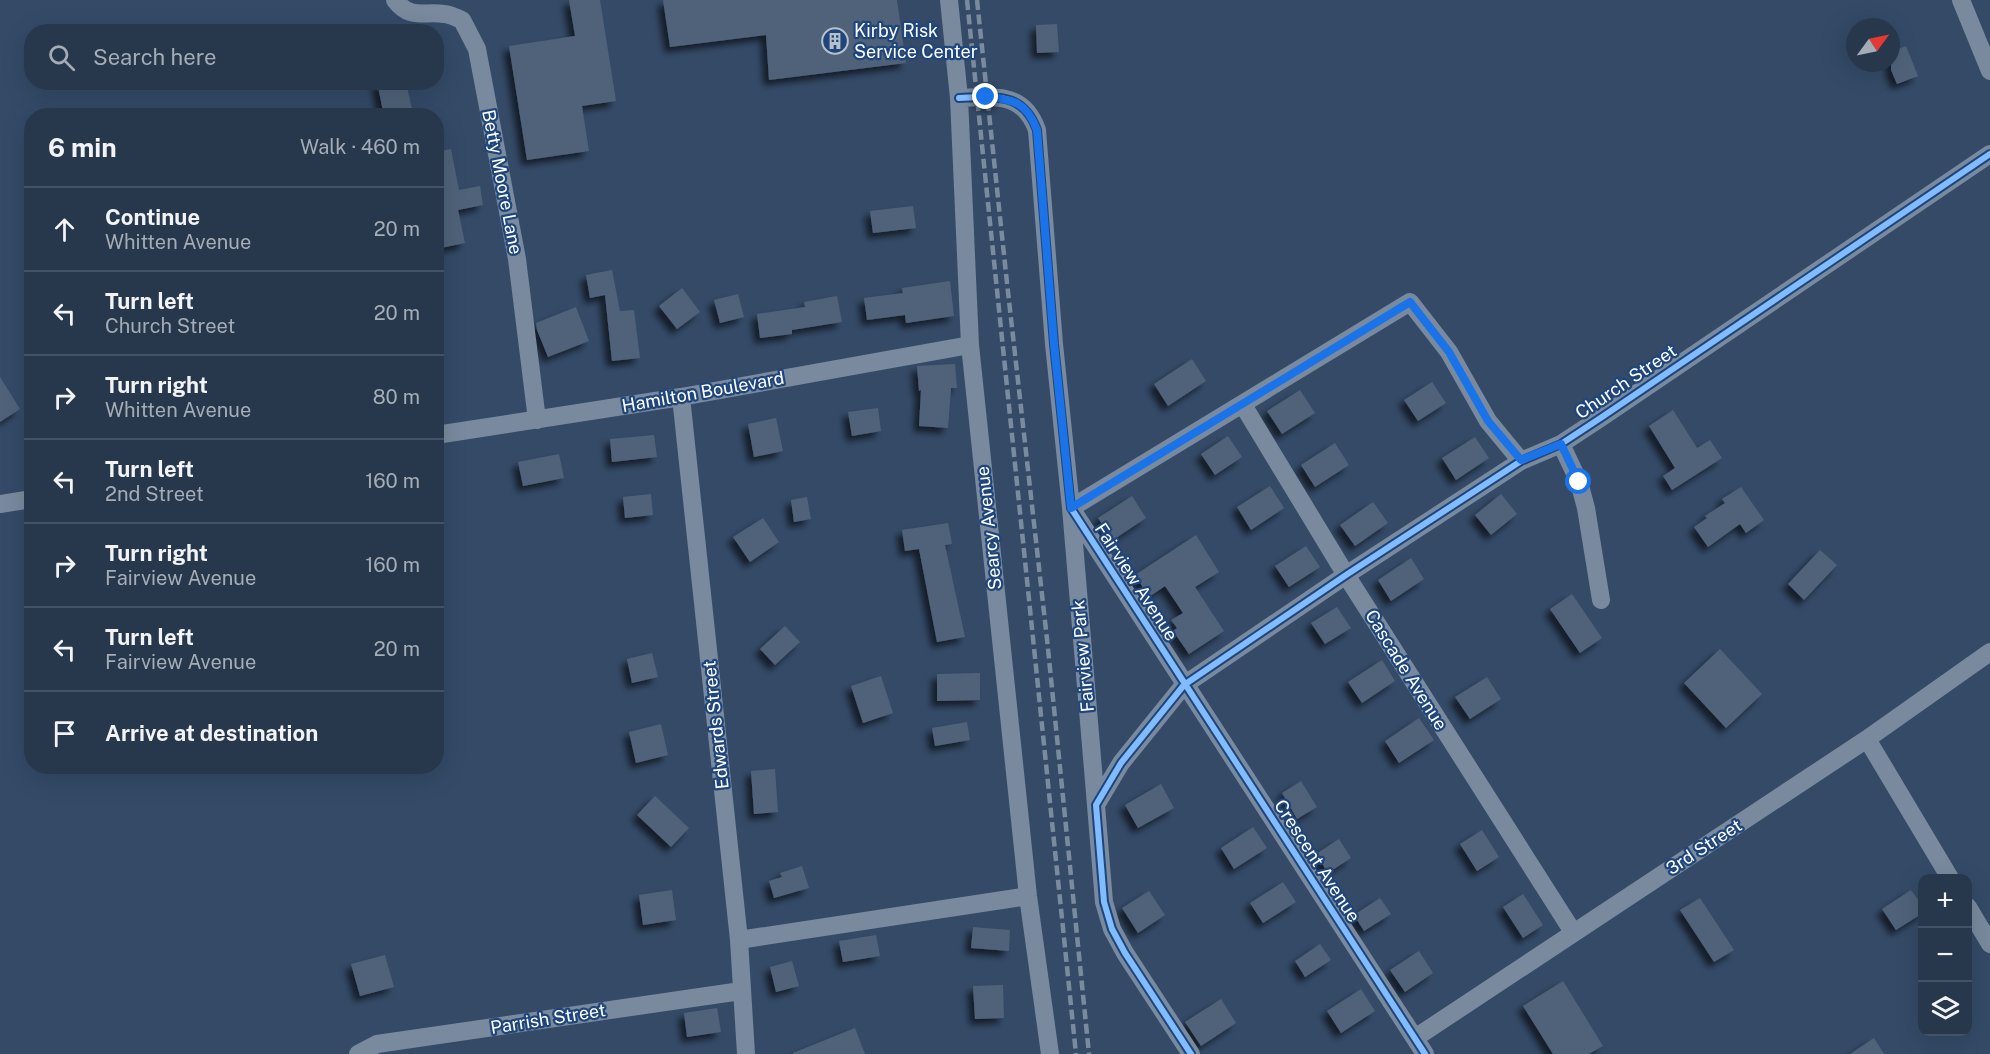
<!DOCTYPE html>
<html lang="en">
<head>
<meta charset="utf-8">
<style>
	:root { --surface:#27384d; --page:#2f3f54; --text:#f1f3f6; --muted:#a4acb6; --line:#435265 }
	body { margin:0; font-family:"Public Sans",sans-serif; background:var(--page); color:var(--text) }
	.controls { position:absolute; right:18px; bottom:18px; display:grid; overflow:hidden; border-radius:12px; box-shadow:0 6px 24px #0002 }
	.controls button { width:54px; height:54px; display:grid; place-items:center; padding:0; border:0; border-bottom:2px solid var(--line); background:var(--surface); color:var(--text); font:30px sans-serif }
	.compass { position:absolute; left:1846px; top:18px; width:54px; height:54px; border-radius:50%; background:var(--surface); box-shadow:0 6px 24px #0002; rotate:57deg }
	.stop { position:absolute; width:18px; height:18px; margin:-14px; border:4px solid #1a73e8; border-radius:50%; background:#fff }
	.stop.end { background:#1a73e8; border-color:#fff; box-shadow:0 2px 6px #0008 }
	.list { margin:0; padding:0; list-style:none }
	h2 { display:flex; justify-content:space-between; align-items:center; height:78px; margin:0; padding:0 24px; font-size:26px }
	h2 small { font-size:20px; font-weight:400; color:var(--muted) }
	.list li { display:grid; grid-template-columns:39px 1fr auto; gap:18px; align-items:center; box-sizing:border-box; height:84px; padding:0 24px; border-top:2px solid var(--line) }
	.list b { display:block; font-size:22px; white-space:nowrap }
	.list p { margin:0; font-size:20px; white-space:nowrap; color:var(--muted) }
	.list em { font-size:20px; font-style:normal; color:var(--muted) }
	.icon { flex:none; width:33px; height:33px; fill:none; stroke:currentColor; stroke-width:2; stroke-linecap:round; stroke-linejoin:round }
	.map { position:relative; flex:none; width:1990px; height:1054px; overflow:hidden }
	.search { position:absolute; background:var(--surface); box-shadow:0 6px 24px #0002; left:24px; top:24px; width:420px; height:66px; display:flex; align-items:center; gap:15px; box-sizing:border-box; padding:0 21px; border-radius:24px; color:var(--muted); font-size:22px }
	.panel { position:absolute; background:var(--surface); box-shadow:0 6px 24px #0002; left:24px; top:108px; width:420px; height:666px; border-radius:24px }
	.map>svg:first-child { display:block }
	.building { fill:#506279; filter:url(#shadow) }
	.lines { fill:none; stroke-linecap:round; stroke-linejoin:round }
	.minor { stroke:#798a9e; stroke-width:18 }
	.rail { stroke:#7b8b9e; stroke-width:4.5; stroke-dasharray:10 4.5; stroke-linecap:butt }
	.cycleway-casing { stroke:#1f467c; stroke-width:10 }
	.cycleway { stroke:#80bcff; stroke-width:6 }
	.route { stroke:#1a73e8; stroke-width:8 }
	.labels { text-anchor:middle; stroke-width:4.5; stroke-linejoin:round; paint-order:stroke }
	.poi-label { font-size:18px; fill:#fff; stroke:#1f467c; text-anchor:start }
	.street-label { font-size:18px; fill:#fff; stroke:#1f467c }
</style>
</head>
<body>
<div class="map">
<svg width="1990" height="1054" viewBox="0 0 1990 1054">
	<defs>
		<filter id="shadow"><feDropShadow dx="-5.5" dy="5.5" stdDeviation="3" flood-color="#0009"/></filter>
	</defs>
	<rect width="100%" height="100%" fill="#344a67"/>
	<path class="building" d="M569 0H600L616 101 582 106 589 151 527 160 509 46 575 36Z
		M663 0H897L906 63 769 80 766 35 670 47Z
		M1057 24 1059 52 1037 53 1036 25Z
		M1906 46 1918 76 1897 84 1891 70V52Z
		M377 82H406L413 114 405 116H384Z
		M451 149 459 190 480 186 483 205 458 210 465 243 436 249V152Z
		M913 206 916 228 873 233 870 211Z
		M612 270 620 311 634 310 640 358 612 361 605 295 590 298 586 275Z
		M950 281 954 316 906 323 905 315 867 320 864 298 903 293 902 288Z
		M682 288 700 312 677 329 659 306Z
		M738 294 744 317 720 323 714 300Z
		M837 296 842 322 792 330V334L760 338 757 314 805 307 804 302Z
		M576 307 589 341 548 357 537 330 536 323Z
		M1192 359 1206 381 1168 406 1154 384Z
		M955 364 957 388H951L948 428 919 426 921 390 919 391 917 366Z
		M0 377 20 409 0 422Z
		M1432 382 1446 403 1418 421 1404 400Z
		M1300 390 1315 413 1282 434 1267 411Z
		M878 408 881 431 852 436 848 412Z
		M1673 410 1697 448 1710 440 1722 458 1672 490 1663 476 1675 468 1649 426Z
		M776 418 783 451 754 457 748 424Z
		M654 435 657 457 612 462 610 439Z
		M1228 436 1242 457 1215 475 1201 454Z
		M1475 437 1489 458 1456 480 1442 458Z
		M1335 443 1349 465 1315 487 1301 465Z
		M559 454 564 478 523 486 518 462Z
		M1270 486 1284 508 1251 530 1237 507Z
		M1741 487 1764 520 1746 533 1740 524 1708 547 1694 527 1707 518 1705 516 1725 503 1722 499Z
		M651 494 653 515 625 518 623 497Z
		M1501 494 1517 514 1491 535 1475 515Z
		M1132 496 1146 518 1113 540 1098 518Z
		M807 497 811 519 794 522 791 500Z
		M1373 502 1388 523 1355 546 1340 525Z
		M763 518 779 542 750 562 733 537Z
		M948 523 952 544 945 545 965 637 937 642 919 549 905 551 902 530Z
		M1196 535 1219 572 1195 587 1224 631 1189 654 1173 631 1177 628 1171 620 1183 613 1165 586 1149 597 1135 575Z
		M1306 546 1320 567 1289 587 1275 566Z
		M1820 550 1837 565 1804 600 1788 584Z
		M1411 558 1424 579 1391 601 1378 580Z
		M1572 594 1602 638 1580 653 1550 609Z
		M1337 607 1351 628 1325 644 1311 623Z
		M785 626 800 642 775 665 760 649Z
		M1720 649 1762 694 1726 728 1684 683Z
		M652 653 658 677 632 683 627 659Z
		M1382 660 1395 681 1362 703 1348 682Z
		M980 673V700L937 701V674Z
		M881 676 893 713 863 723 851 686Z
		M1487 677 1501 699 1470 719 1455 697Z
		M1419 718 1434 740 1399 763 1385 741Z
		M967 722 970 740 935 746 932 728Z
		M661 724 668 755 636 763 629 732Z
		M775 769 778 812 754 814 751 771Z
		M1301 781 1317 807 1297 819 1282 793Z
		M1161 784 1174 808 1138 828 1125 805Z
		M655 796 689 828 671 847 637 815Z
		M1253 827 1267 848 1234 869 1221 848Z
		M1482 830 1499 857 1477 871 1460 844Z
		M1339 839 1351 858 1328 873 1316 854Z
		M802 866 809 888 774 898 769 881 782 877 780 873Z
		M1283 882 1296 902 1263 923 1250 903Z
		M672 890 676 920 643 925 639 895Z
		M1911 890 1923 907V913L1896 930 1882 909Z
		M1149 891 1165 915 1138 933 1122 908Z
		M1523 894 1543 925 1523 938 1503 907Z
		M1380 898 1391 914 1364 931 1354 915Z
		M1700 898 1734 950 1714 962 1680 910Z
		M973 927 1010 930 1009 951 971 948Z
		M876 935 880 956 843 962 839 941Z
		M1320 944 1331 960 1305 977 1295 961Z
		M1419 951 1433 973 1405 992 1390 970Z
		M385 955 394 987 360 996 351 964Z
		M792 961 799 986 776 992 770 967Z
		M1563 981 1603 1046 1589 1054H1553L1523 1006Z
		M1003 985 1004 1018 975 1019 973 986Z
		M1361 989 1375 1011 1341 1033 1327 1011Z
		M1221 999 1236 1023 1201 1046 1185 1022Z
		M717 1008 721 1032 687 1037 684 1013Z
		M855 1028 865 1054H793V1053Z
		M1874 1038 1884 1054H1850Z"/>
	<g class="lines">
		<path class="minor" d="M395 0C410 20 424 11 444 14 450 14 456 18 462 20L477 49 517 259 537 420
			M949 0 959 98 970 345 1028 896 1050 1054
			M1961 0 1990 71
			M959 98C994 97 1023 91 1037 130L1054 344 1071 508 1425 1054
			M681 397 739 940 746 1054
			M1243 405 1346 575 1573 932
			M436 435 681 397 970 345
			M1561 444 1579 482 1586 508 1601 600
			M0 504 32 499
			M1867 739 1950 878
			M1096 805 1071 508 1410 302 1449 352 1488 421 1521 461
			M1968 907 1990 944
			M739 940 1028 896
			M1415 1038 1867 739 1990 652
			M358 1054 377 1044 741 991
			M1191 1054 1125 953 1112 929 1104 902 1096 805 1121 763 1184 685 1346 575 1521 461 1561 444 1602 417 1990 154"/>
		<path class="rail" d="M967 0 1076 1054
			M977 0 1007 283 1047 639 1089 1054"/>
		<g class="cycleway-casing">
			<path id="cycleway" d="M959 98C994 97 1023 91 1037 130L1054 344 1071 508 1425 1054
				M1191 1054 1125 953 1112 929 1104 902 1096 805 1121 763 1184 685 1346 575 1521 461 1561 444 1602 417 1990 154"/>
		</g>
		<use href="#cycleway" class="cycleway"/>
	</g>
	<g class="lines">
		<path class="route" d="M986 97C1014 99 1027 103 1037 130L1054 344 1071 508 1410 302 1449 352 1488 421 1521 460 1561 444 1579 482"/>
	</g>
	<defs>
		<g id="building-ring" transform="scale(1.35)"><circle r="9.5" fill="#1f467c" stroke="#b8c0ca" stroke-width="1.5"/><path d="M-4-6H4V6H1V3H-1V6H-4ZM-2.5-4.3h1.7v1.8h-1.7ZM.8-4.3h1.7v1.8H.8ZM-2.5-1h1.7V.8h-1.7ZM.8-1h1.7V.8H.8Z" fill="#b8c0ca"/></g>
	</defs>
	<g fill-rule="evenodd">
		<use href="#building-ring" x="835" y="41"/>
	</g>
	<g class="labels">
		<g class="poi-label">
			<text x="854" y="37">Kirby Risk<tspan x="854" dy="21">Service Center</tspan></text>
		</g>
		<g class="street-label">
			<text transform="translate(502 182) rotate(79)" y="6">Betty Moore Lane</text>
			<text transform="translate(1626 382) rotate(-34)" y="6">Church Street</text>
			<text transform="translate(703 392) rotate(-10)" y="6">Hamilton Boulevard</text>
			<text transform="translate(989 528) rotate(-96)" y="6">Searcy Avenue</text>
			<text transform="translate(1136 582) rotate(57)" y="6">Fairview Avenue</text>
			<text transform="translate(1083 656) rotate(-95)" y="6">Fairview Park</text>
			<text transform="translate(1406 670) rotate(58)" y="6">Cascade Avenue</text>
			<text transform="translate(716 725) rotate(-96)" y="6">Edwards Street</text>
			<text transform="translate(1704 847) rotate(-33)" y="6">3rd Street</text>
			<text transform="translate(1317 861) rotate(57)" y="6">Crescent Avenue</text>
			<text transform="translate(548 1019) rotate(-9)" y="6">Parrish Street</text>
		</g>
	</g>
</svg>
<div class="controls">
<button>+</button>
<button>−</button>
<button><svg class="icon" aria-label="layers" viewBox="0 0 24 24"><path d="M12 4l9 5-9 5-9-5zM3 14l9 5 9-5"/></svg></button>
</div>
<svg class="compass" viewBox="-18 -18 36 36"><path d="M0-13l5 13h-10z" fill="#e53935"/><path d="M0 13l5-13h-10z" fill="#a4acb6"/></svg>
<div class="stop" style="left:1579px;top:482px"></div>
<div class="stop end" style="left:986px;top:97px"></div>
<div class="search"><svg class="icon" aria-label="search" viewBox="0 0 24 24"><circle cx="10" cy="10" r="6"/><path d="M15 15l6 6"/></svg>Search here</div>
<section class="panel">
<h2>6 min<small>Walk · 460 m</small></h2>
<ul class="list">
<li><svg class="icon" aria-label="ahead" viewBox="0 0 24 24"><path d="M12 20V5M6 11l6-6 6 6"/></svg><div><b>Continue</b><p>Whitten Avenue</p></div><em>20 m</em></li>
<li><svg class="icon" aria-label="left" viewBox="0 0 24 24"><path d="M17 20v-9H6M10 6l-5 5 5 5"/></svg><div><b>Turn left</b><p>Church Street</p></div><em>20 m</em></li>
<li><svg class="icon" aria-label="right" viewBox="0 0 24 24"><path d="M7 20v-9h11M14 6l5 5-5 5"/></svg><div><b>Turn right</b><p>Whitten Avenue</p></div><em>80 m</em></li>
<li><svg class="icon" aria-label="left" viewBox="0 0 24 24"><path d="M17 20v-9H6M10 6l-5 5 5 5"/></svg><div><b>Turn left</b><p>2nd Street</p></div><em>160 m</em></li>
<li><svg class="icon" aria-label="right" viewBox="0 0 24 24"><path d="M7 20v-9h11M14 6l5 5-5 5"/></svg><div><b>Turn right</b><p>Fairview Avenue</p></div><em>160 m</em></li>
<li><svg class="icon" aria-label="left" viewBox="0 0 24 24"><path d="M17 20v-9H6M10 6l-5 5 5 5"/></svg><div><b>Turn left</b><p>Fairview Avenue</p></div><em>20 m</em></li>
<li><svg class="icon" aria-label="arrive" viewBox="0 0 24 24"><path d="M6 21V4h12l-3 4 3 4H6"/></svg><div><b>Arrive at destination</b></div></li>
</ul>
</section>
</div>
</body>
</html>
